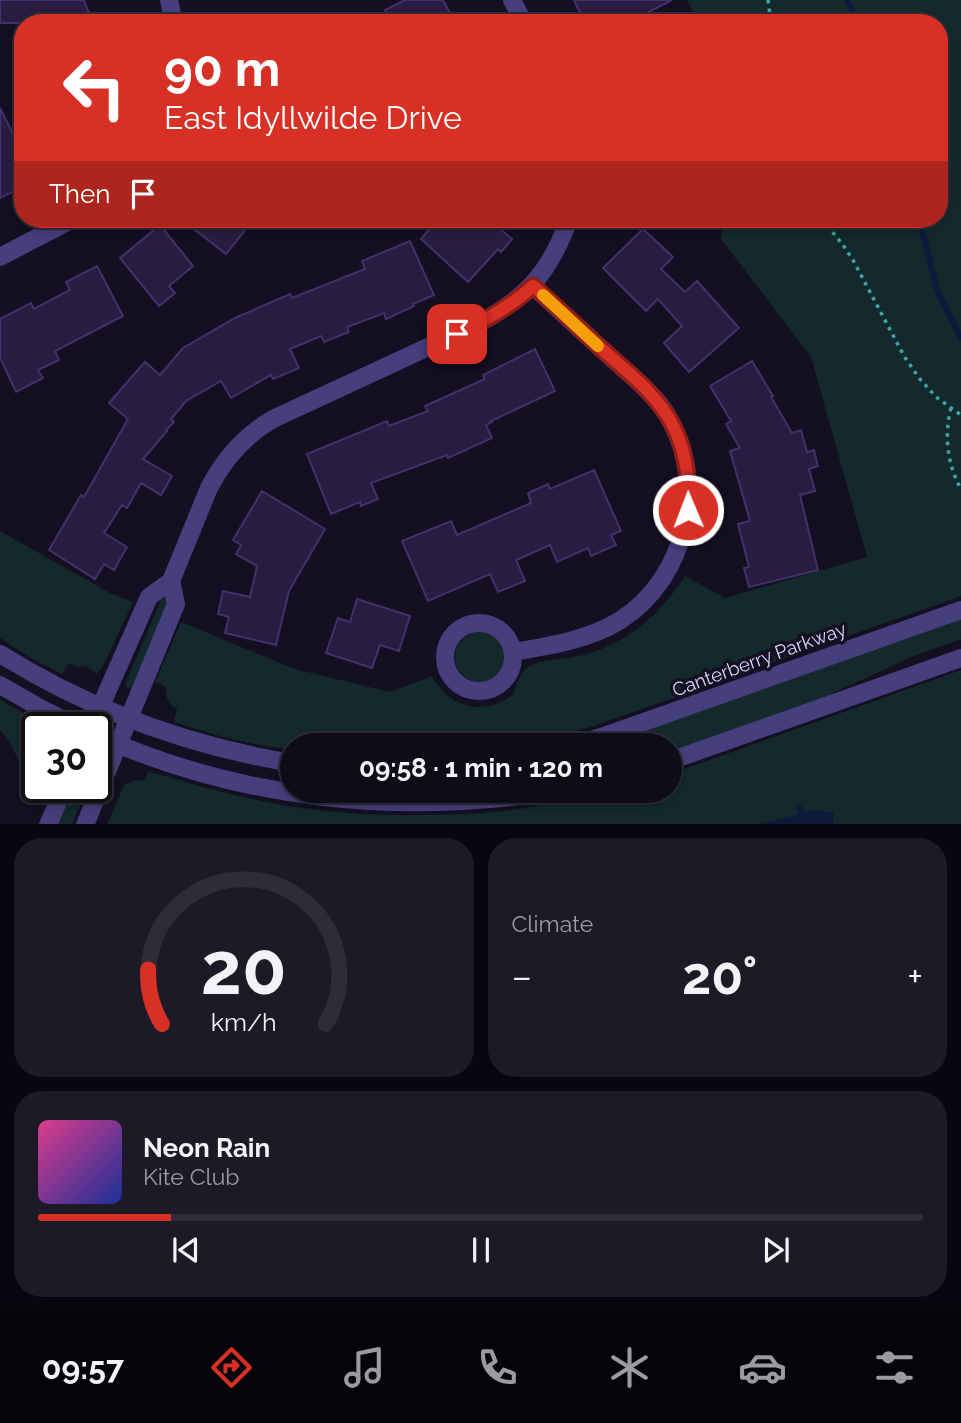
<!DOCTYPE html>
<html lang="en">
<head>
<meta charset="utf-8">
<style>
  body { margin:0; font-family:Raleway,sans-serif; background:#1d1926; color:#f1f3f6; height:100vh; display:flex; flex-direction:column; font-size:26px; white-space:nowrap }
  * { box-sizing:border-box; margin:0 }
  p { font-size:23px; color:#9b9ba2 }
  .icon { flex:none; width:38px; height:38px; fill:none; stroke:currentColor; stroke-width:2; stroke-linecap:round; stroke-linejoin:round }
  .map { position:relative; height:824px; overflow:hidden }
  .side { display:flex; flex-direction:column; gap:14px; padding:14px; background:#08060e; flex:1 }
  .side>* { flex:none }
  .guide { position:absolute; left:14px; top:14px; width:934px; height:214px; border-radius:28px; box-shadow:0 4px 10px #0003,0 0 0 2px #2f2b38; background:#d93025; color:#fff; overflow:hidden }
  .speed { position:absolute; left:21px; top:712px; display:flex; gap:14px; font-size:35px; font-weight:700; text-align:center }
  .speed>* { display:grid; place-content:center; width:91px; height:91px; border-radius:50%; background:#0f0b19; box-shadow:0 4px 10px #0003,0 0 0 2px #2f2b38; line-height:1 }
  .speed .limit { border:4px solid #111; border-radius:10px; background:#fff; color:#111 }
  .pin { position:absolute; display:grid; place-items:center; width:60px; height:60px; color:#fff; margin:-30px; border-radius:14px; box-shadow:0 4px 10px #0006 }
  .me { position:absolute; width:77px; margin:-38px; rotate:359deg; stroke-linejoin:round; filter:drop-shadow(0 0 5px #0008) }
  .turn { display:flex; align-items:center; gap:24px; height:147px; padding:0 35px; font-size:32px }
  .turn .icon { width:91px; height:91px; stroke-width:2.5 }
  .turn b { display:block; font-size:49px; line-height:60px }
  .then { display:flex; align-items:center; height:66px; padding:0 35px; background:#0003; gap:14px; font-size:26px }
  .big { font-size:52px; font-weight:700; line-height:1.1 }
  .side .card { flex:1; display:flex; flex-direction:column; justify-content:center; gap:10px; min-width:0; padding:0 24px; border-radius:28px; background:#1d1926 }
  .side .dial { align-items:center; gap:0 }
  .dial svg { height:182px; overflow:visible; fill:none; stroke:#2f2b38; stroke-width:7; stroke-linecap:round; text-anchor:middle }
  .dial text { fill:#f1f3f6; stroke:none }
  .song { display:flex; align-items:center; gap:21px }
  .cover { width:84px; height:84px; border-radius:10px; background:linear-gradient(135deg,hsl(330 70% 55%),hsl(230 70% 35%)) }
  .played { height:7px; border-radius:4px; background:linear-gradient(90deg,#d93025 15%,#2f2b38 15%) }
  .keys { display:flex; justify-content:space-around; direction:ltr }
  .heat { display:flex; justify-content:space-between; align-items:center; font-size:38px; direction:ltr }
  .side .tiles { flex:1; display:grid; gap:14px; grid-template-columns:1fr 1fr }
  .card:last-child { grid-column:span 2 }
  .trip { position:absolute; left:280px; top:733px; width:402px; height:70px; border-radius:35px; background:#0f0b19; box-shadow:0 4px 10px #0003,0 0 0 2px #2f2b38; font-weight:700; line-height:70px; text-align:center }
  .tab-bar { display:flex; height:112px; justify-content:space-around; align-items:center; background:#06040a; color:#9b9ba2 }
  .tab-bar .icon { width:49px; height:49px }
  .tab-bar .active { color:#d93025 }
  .tab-bar b { font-size:32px; color:#f1f3f6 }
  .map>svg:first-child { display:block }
  .green { fill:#13292b }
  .water { fill:#0e1a3c }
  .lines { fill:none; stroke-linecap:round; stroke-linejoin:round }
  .stream { stroke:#0e1a3c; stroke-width:6 }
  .building { fill:#281d41; stroke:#42316b; stroke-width:2 }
  .path { stroke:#38a6ab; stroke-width:3.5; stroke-dasharray:3.5 5; stroke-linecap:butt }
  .minor { stroke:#473e7d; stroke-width:18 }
  .tertiary { stroke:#473e7d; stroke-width:18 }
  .route-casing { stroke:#8d1f18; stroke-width:18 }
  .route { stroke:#d93025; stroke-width:12 }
  .slow { stroke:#f59e0b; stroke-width:12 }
  .labels { text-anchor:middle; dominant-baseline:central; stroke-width:7; stroke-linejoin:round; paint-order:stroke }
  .street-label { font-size:19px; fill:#dcd3fb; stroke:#140f21 }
</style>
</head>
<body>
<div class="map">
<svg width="961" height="825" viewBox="0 0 961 825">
  <rect width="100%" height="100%" fill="#140f21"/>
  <path class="green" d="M687,0H961V596L594,726L555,737L513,746H292V750C252,745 212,735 174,722L177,709C167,704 166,698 166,687L155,682L181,622L295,669L390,692L432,676C450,709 484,717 514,694C516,685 518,677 525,670C536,659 558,660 572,657C587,655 601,650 614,643C644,628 667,604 685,576L725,598L867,557L811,357L721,239L723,219H940V23H699Z
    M0,531L110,593L133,602L103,666L97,674L85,666L77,667L69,663L62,674L29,657L0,638Z
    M163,598L167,599V605L132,687L127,688L125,684L161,600Z
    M961,617V639L909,658L801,708L670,753V746H593Z
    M455 657a25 25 0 1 1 50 0a25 25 0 1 1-50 0Z
    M961,670V824L107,825L124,785L133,781L145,780L148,771C188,783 230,795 272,803C345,817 421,817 496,812C535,808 573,799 612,792C630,788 652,791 670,791V774Z
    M0,700L50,728H37V776L21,769C16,754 11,742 0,730Z
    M74,788H88L72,824H58Z"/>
  <path class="water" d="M816,810L834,813L833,824H761Z"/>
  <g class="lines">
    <path class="stream" d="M847,0L858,23
      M919,219L938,293L961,338
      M799,808L809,825"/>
  </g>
  <path class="building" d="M0,0H84L91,19L81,23H0Z
    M405,0H443L455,23H391L385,10Z
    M574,0H672L627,23H585Z
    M0,108L23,154V187L0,198Z
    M181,219H254L226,254Z
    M438,219H489L512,239L501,252L498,249L468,282L421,239Z
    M160,225L193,266L169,286L175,293L159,306L120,258Z
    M643,229L673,257L661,269L685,292L697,281L739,328L689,372L664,343L682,326L658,299L646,311L603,268Z
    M410,241L434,295L413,304L414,306L386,319L384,313L347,327L349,332L324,342L321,336L290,349L299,368L273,379L271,375L231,398L221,381L186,401L171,419L174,422L166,430L167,431L143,459L172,476L161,495L141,483L127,508L122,505L104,533L127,547L114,570L104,564L95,579L49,550L81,495L84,497L128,419L109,403L145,362L160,375L183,348L235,318L290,294L292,298L365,269L362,261Z
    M97,266L123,316L55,351L59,360L38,370L43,378L16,392L0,358V319L31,303L34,309L70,290L66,282Z
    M535,349L555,391L491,421L492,422L486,425L492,438L448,458L447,455L371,483L378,499L361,506L360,502L331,514L307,454L387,421L389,426L428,411L425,406L485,379L483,375Z
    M752,361L773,396L771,397L792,433L801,430L807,452L814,450L818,466L809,469L815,491L800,495L818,570L749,587L744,568L749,567L738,524L750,521L730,451L740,448L726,424L731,421L710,386Z
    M594,470L621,531L611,535L616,545L591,556L588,548L557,562L550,545L516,560L525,581L498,592L490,574L428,601L402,541L451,521L457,535L531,503L528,493L548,484L550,489Z
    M262,491L325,529L289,591L276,645L225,633L229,617L218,614L223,591L250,597L257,566L236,554L241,545L233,540Z
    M357,599L410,616L399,651L380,645L372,668L326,653L338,618L350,622Z"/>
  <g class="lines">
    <path class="path" d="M768,0L771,23
      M822,219L843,245L853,260L904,356L919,378L936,397L961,415
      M951,408C944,435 947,464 961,489"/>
    <path class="minor" d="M169,0L174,23
      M512,0L524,23
      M0,257L73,219
      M445 657a34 34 0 1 1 68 0a34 34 0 1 1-68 0Z
      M513,652C549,646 588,640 619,621C689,578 709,477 664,410C651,391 632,377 615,361C587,336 560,311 533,286
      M91,728L149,597L171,581L209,488C224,459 244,436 273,419L480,323C528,296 550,272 569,219
      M48,825L64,788
      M85,825L176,604L171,581"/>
    <path class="tertiary" d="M0,654C90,710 188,746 292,763
      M0,685L42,709L81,728
      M96,735C241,800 399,816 555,791
      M571,746L607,735L961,610
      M670,761L961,658"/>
  </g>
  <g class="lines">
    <defs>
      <path id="route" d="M457,334C485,321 510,307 533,286C557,307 580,329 604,351C624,369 646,386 662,408C684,437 690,475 688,510"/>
    </defs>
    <use href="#route" class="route-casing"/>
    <use href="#route" class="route"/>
    <path class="slow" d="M543,295L598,346"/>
  </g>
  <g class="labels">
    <g class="street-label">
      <text transform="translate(759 659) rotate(-20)">Canterberry Parkway</text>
    </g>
  </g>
</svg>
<div class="speed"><div class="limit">30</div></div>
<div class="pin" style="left:457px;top:334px;background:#d93025"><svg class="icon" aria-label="arrive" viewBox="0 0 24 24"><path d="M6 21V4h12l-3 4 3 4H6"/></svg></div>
<svg class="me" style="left:688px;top:510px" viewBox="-20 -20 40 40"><circle r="17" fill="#d93025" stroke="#fff" stroke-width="3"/><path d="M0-11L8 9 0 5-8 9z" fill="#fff"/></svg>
<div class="trip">09:58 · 1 min · 120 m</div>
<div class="guide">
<div class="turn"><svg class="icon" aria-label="left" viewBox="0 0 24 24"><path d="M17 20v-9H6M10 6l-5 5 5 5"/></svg><div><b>90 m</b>East Idyllwilde Drive</div></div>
<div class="then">Then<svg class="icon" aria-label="arrive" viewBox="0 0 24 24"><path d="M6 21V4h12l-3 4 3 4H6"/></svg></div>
</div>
</div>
<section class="side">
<div class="tiles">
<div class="card dial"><svg viewBox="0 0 100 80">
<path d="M14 69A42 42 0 1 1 86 69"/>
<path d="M14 69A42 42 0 0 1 8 45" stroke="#d93025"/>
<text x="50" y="56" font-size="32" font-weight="700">20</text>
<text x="50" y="72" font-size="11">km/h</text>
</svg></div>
<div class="card"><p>Climate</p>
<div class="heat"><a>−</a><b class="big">20°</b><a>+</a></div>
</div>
<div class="card">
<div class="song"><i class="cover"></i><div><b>Neon Rain</b><p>Kite Club</p></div></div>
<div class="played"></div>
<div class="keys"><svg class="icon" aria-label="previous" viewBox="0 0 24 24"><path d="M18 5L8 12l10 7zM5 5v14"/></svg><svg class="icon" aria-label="pause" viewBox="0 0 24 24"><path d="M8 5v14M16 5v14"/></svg><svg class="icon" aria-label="next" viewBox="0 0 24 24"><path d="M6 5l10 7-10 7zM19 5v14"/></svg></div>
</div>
</div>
</section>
<nav class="tab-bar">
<b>09:57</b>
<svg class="icon active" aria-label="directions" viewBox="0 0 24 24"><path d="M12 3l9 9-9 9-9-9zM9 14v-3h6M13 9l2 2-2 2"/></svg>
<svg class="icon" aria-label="music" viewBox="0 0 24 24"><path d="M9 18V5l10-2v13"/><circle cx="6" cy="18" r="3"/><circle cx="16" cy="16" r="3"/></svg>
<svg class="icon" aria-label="phone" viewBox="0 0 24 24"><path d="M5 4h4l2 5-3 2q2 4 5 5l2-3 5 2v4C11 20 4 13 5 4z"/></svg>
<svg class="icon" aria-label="climate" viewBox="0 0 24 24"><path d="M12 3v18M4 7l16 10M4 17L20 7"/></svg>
<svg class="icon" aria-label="car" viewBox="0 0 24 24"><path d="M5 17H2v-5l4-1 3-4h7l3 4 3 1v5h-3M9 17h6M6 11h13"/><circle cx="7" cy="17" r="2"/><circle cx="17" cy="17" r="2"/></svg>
<svg class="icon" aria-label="filters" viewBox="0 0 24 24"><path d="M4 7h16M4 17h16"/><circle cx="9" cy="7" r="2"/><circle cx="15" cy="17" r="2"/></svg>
</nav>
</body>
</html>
